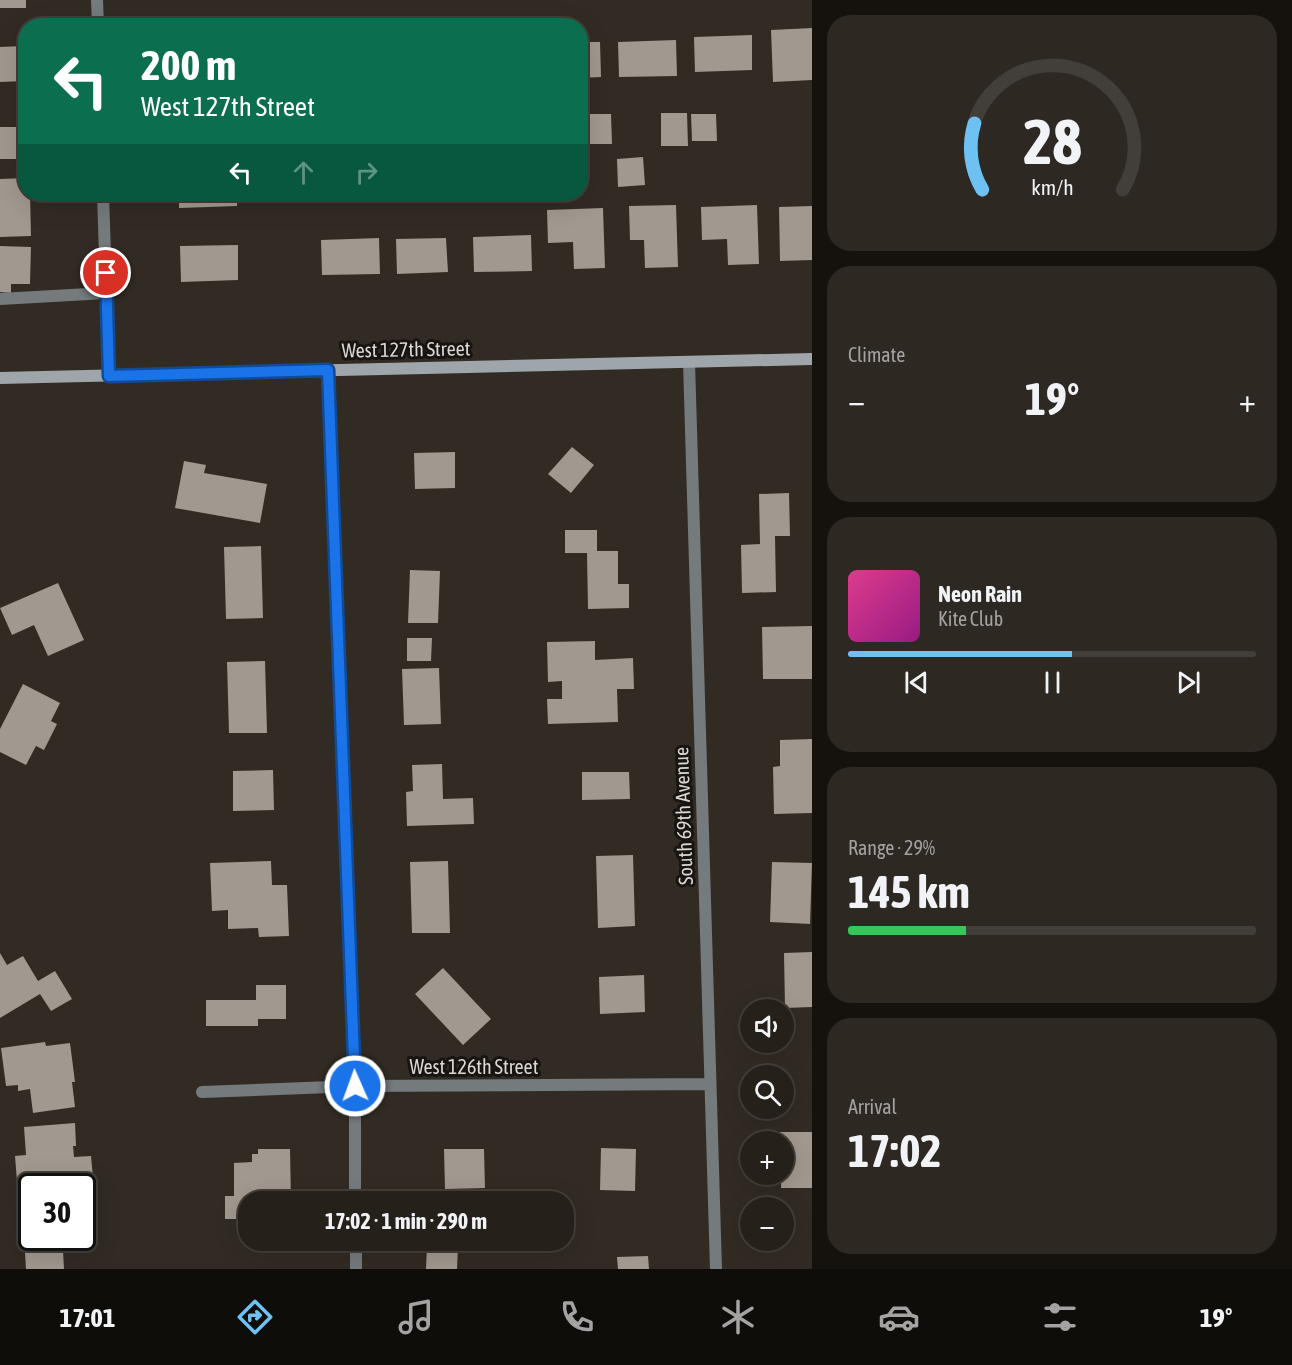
<!DOCTYPE html>
<html lang="en">
<head>
<meta charset="utf-8">
<style>
  body { margin:0; font-family:"Asap Condensed",sans-serif; background:#2e2823; color:#f1f3f6; height:100vh; display:flex; flex-direction:column; font-size:22px; white-space:nowrap }
  * { box-sizing:border-box; margin:0 }
  p { font-size:20px; color:#a4a3a2 }
  .icon { flex:none; width:33px; height:33px; fill:none; stroke:currentColor; stroke-width:2; stroke-linecap:round; stroke-linejoin:round }
  .map { position:relative; flex:1; overflow:hidden }
  .sheet { display:flex; flex-direction:column; gap:15px; padding:15px; background:#15120e; width:480px }
  .sheet>* { flex:none }
  .top-card { position:absolute; left:18px; top:18px; width:570px; height:183px; border-radius:24px; box-shadow:0 6px 24px #0002,0 0 0 2px #423e39; background:#0b6e4f; color:#fff; overflow:hidden }
  .tools { position:absolute; left:740px; top:999px; display:grid; gap:12px }
  .tools a { display:grid; place-items:center; width:54px; height:54px; border-radius:50%; background:#26201a; box-shadow:0 6px 24px #0002,0 0 0 2px #423e39; font-size:30px }
  .speed { position:absolute; left:18px; top:1173px; display:flex; gap:12px; font-size:30px; font-weight:700; text-align:center }
  .speed>* { display:grid; place-content:center; width:78px; height:78px; border-radius:50%; background:#26201a; box-shadow:0 6px 24px #0002,0 0 0 2px #423e39; line-height:1 }
  .speed .limit { border:3px solid #111; border-radius:9px; background:#fff; color:#111 }
  .pin { position:absolute; display:grid; place-items:center; width:51px; height:51px; color:#fff; margin:-26px; border:3px solid #fff; border-radius:50%; box-shadow:0 2px 6px #0007 }
  .me { position:absolute; width:66px; margin:-33px; rotate:358deg; stroke-linejoin:round; filter:drop-shadow(0 0 4px #0008) }
  .turn { display:flex; align-items:center; gap:21px; height:126px; padding:0 24px; font-size:27px }
  .turn .icon { width:78px; height:78px; stroke-width:2.5 }
  .turn b { display:block; font-size:42px; line-height:51px }
  .lanes { display:flex; align-items:center; height:57px; padding:0 24px; background:#0003; justify-content:center; gap:30px; direction:ltr }
  .lanes .off { opacity:.35 }
  .big { font-size:45px; font-weight:700; line-height:1.1 }
  .sheet .widget { flex:1; display:flex; flex-direction:column; justify-content:center; gap:9px; min-width:0; padding:0 21px; border-radius:24px; background:#2e2823 }
  .sheet .dial { align-items:center; gap:0 }
  .dial svg { height:156px; overflow:visible; fill:none; stroke:#423e39; stroke-width:7; stroke-linecap:round; text-anchor:middle }
  .dial text { fill:#f1f3f6; stroke:none }
  .song { display:flex; align-items:center; gap:18px }
  .cover { width:72px; height:72px; border-radius:9px; background:linear-gradient(135deg,hsl(330 70% 55%),hsl(310 70% 35%)) }
  .played { height:6px; border-radius:3px; background:linear-gradient(90deg,#6dc2f3 55%,#423e39 55%) }
  .keys { display:flex; justify-content:space-around; direction:ltr }
  .heat { display:flex; justify-content:space-between; align-items:center; font-size:33px; direction:ltr }
  .charge { height:9px; border-radius:4px; background:linear-gradient(90deg,#34c759 29%,#423e39 0) }
  .trip { position:absolute; left:238px; top:1191px; width:336px; height:60px; border-radius:24px; background:#26201a; box-shadow:0 6px 24px #0002,0 0 0 2px #423e39; font-weight:700; line-height:60px; text-align:center }
  .tabs { display:flex; height:96px; justify-content:space-around; align-items:center; background:#0f0d0a; color:#a4a3a2 }
  .tabs .icon { width:42px; height:42px }
  .tabs .current { color:#6dc2f3 }
  .tabs b { font-size:27px; color:#f1f3f6 }
  main { display:flex; flex:1; min-height:0 }
  .map>svg:first-child { display:block }
  .building { fill:#a1988f }
  .lines { fill:none; stroke-linecap:round; stroke-linejoin:round }
  .service { stroke:#757a7d; stroke-width:12 }
  .minor { stroke:#757a7d; stroke-width:12 }
  .secondary { stroke:#9ea6ab; stroke-width:12 }
  .route-casing { stroke:#114b97; stroke-width:15 }
  .route { stroke:#1a73e8; stroke-width:10 }
  .labels { text-anchor:middle; dominant-baseline:central; stroke-width:6; stroke-linejoin:round; paint-order:stroke }
  .street-label { font-size:20px; fill:#dcd7d3; stroke:#171411 }
</style>
</head>
<body>
<main>
<div class="map">
<svg width="812" height="1269" viewBox="0 0 812 1269">
  <rect width="100%" height="100%" fill="#322b23"/>
  <path class="building" d="M0,0H26V8H0Z
    M812,28V80L773,82L771,30Z
    M752,35V70L695,72L694,37Z
    M676,40L677,76L619,77L618,42Z
    M580,42H600L601,77L580,78Z
    M23,46L25,81L0,82V47Z
    M661,113H687L688,146H661Z
    M586,114H611L612,144H586Z
    M691,114H716L717,141H692Z
    M0,127H26V159H0Z
    M643,157L645,185L618,187L617,159Z
    M26,178V194H30L31,236L0,237V179Z
    M179,194H237V206L179,208Z
    M676,205L678,267L645,268L644,240H630L629,206Z
    M757,205L759,264L728,265L727,239L702,240L701,207Z
    M812,206V260L780,261L779,207Z
    M603,208L605,268L574,269L573,242L548,243L547,210Z
    M531,235L532,271L474,272L473,237Z
    M379,238L380,274L322,275L321,240Z
    M446,238L448,272L397,274L396,239Z
    M238,245V280L181,282L180,246Z
    M0,246L31,247L30,284H11V293L0,292Z
    M572,447L594,465L571,493L548,474Z
    M455,452V488L415,489L414,453Z
    M184,461L206,465L204,473L267,484L260,523L175,508Z
    M789,493L790,536H775L776,592L742,593L741,545L760,544L759,494Z
    M565,530H597V551H618V584H629V608L588,609L587,553H565Z
    M261,546L263,618L226,619L224,547Z
    M410,570L440,571L438,623H408Z
    M58,583L84,640L48,656L34,625L12,635L0,608Z
    M812,626V679H763L762,627Z
    M407,638H432L431,661H407Z
    M595,641V660L633,658L634,689H617L618,722L548,724L547,699H562V681L548,682L547,642Z
    M265,661L267,733H229L227,662Z
    M439,668L441,724L404,725L402,669Z
    M23,684L60,703L51,721L57,724L44,750L36,746L26,765L0,752V729Z
    M812,739V813L774,814L773,767L780,766V740Z
    M442,764L443,799L473,798L474,824L407,826L406,792L413,791L412,765Z
    M273,770L274,810L233,811V771Z
    M582,772H629L630,799L582,800Z
    M633,855L635,926L598,928L596,856Z
    M271,861L272,885H287L289,936L259,937L258,928L228,929V910L212,911L210,863Z
    M448,861L450,933H412L410,862Z
    M772,862L812,863L810,924L770,922Z
    M812,952V1007L785,1008L784,953Z
    M0,953L7,965L23,956L38,981L55,971L72,999L51,1011L40,994L0,1018Z
    M443,968L491,1019L463,1045L415,994Z
    M644,975L645,1012L600,1014L599,977Z
    M256,985H286V1019H258V1026H206V1000H256Z
    M45,1042L46,1046L70,1043L75,1082H72L75,1107L33,1113L30,1089L18,1091V1085L6,1086L1,1048Z
    M75,1123L76,1146H73L74,1157L91,1156L94,1188L32,1186V1193L18,1194L15,1156L26,1155L24,1127Z
    M780,1132H812V1188H781L783,1142H780Z
    M601,1148L636,1149L635,1191L600,1190Z
    M258,1149H290L291,1202H249V1219H225V1196H234V1163L252,1162V1154H258Z
    M444,1149H484L485,1188L445,1189Z
    M427,1245L458,1246L457,1269H426Z
    M63,1251L64,1269H26L25,1252Z
    M648,1256L649,1269H618L617,1257Z"/>
  <g class="lines">
    <path class="service" d="M0,299L106,293"/>
    <path class="minor" d="M97,0L98,26
      M103,194L109,376
      M689,362L716,1269
      M328,371L355,1086V1202
      M202,1092L355,1086L710,1084
      M356,1240V1269"/>
    <path class="secondary" d="M0,378L812,359"/>
  </g>
  <g class="lines">
    <defs>
      <path id="route" d="M106,273L109,376L328,370L355,1086"/>
    </defs>
    <use href="#route" class="route-casing"/>
    <use href="#route" class="route"/>
  </g>
  <g class="labels">
    <g class="street-label">
      <text transform="translate(406 349) rotate(-1)">West 127th Street</text>
      <text transform="translate(683 816) rotate(-92)">South 69th Avenue</text>
      <text x="474" y="1066">West 126th Street</text>
    </g>
  </g>
</svg>
<div class="tools">
<a><svg class="icon" aria-label="sound" viewBox="0 0 24 24"><path d="M4 9h4l5-4v14l-5-4H4zM17 9q2 3 0 6"/></svg></a>
<a><svg class="icon" aria-label="search" viewBox="0 0 24 24"><circle cx="10" cy="10" r="6"/><path d="M15 15l6 6"/></svg></a>
<a>+</a>
<a>−</a>
</div>
<div class="speed"><div class="limit">30</div></div>
<div class="pin" style="left:106px;top:273px;background:#d93025"><svg class="icon" aria-label="arrive" viewBox="0 0 24 24"><path d="M6 21V4h12l-3 4 3 4H6"/></svg></div>
<svg class="me" style="left:355px;top:1086px" viewBox="-20 -20 40 40"><circle r="17" fill="#1a73e8" stroke="#fff" stroke-width="3"/><path d="M0-11L8 9 0 5-8 9z" fill="#fff"/></svg>
<div class="trip">17:02 · 1 min · 290 m</div>
<div class="top-card">
<div class="turn"><svg class="icon" aria-label="left" viewBox="0 0 24 24"><path d="M17 20v-9H6M10 6l-5 5 5 5"/></svg><div><b>200 m</b>West 127th Street</div></div>
<div class="lanes"><svg class="icon" aria-label="left" viewBox="0 0 24 24"><path d="M17 20v-9H6M10 6l-5 5 5 5"/></svg><svg class="icon off" aria-label="ahead" viewBox="0 0 24 24"><path d="M12 20V5M6 11l6-6 6 6"/></svg><svg class="icon off" aria-label="right" viewBox="0 0 24 24"><path d="M7 20v-9h11M14 6l5 5-5 5"/></svg></div>
</div>
</div>
<section class="sheet">
<div class="widget dial"><svg viewBox="0 0 100 80">
<path d="M14 69A42 42 0 1 1 86 69"/>
<path d="M14 69A42 42 0 0 1 10 35" stroke="#6dc2f3"/>
<text x="50" y="56" font-size="32" font-weight="700">28</text>
<text x="50" y="72" font-size="11">km/h</text>
</svg></div>
<div class="widget"><p>Climate</p>
<div class="heat"><a>−</a><b class="big">19°</b><a>+</a></div>
</div>
<div class="widget">
<div class="song"><i class="cover"></i><div><b>Neon Rain</b><p>Kite Club</p></div></div>
<div class="played"></div>
<div class="keys"><svg class="icon" aria-label="previous" viewBox="0 0 24 24"><path d="M18 5L8 12l10 7zM5 5v14"/></svg><svg class="icon" aria-label="pause" viewBox="0 0 24 24"><path d="M8 5v14M16 5v14"/></svg><svg class="icon" aria-label="next" viewBox="0 0 24 24"><path d="M6 5l10 7-10 7zM19 5v14"/></svg></div>
</div>
<div class="widget"><p>Range · 29%</p><b class="big">145 km</b><div class="charge"></div></div>
<div class="widget"><p>Arrival</p><b class="big">17:02</b></div>
</section>
</main>
<nav class="tabs">
<b>17:01</b>
<svg class="icon current" aria-label="directions" viewBox="0 0 24 24"><path d="M12 3l9 9-9 9-9-9zM9 14v-3h6M13 9l2 2-2 2"/></svg>
<svg class="icon" aria-label="music" viewBox="0 0 24 24"><path d="M9 18V5l10-2v13"/><circle cx="6" cy="18" r="3"/><circle cx="16" cy="16" r="3"/></svg>
<svg class="icon" aria-label="phone" viewBox="0 0 24 24"><path d="M5 4h4l2 5-3 2q2 4 5 5l2-3 5 2v4C11 20 4 13 5 4z"/></svg>
<svg class="icon" aria-label="climate" viewBox="0 0 24 24"><path d="M12 3v18M4 7l16 10M4 17L20 7"/></svg>
<svg class="icon" aria-label="car" viewBox="0 0 24 24"><path d="M5 17H2v-5l4-1 3-4h7l3 4 3 1v5h-3M9 17h6M6 11h13"/><circle cx="7" cy="17" r="2"/><circle cx="17" cy="17" r="2"/></svg>
<svg class="icon" aria-label="filters" viewBox="0 0 24 24"><path d="M4 7h16M4 17h16"/><circle cx="9" cy="7" r="2"/><circle cx="15" cy="17" r="2"/></svg>
<b>19°</b>
</nav>
</body>
</html>
